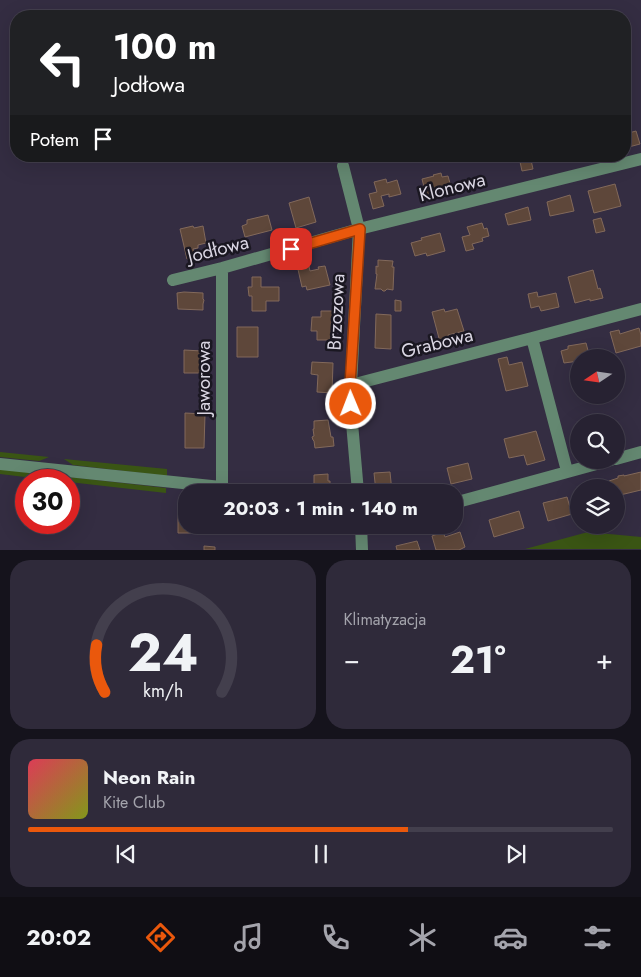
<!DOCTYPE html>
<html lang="pl">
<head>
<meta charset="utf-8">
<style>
  body { margin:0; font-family:Jost,sans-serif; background:#2f2a3a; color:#f1f3f6; height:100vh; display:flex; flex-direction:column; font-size:19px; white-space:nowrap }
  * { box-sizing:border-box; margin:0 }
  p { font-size:16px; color:#a4a4ac }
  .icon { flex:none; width:28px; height:28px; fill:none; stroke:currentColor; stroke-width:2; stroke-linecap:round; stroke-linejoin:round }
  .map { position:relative; height:550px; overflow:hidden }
  .panel { display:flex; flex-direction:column; gap:10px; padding:10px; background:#15131c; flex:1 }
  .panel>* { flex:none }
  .hud { position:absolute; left:10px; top:10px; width:621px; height:152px; border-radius:20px; box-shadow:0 5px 20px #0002,0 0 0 1px #433f4d; background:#202124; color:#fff; overflow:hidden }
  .needle { width:32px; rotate:257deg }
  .controls { position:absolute; left:570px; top:349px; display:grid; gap:10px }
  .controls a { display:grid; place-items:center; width:55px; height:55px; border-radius:50%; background:#272232; box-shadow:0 5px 20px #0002,0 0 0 1px #433f4d; font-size:25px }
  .speed { position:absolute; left:15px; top:469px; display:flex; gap:10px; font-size:25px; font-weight:700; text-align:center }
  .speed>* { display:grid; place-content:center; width:65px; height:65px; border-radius:50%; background:#272232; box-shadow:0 5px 20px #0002,0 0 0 1px #433f4d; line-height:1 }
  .speed .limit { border:8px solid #d22; background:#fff; color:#111 }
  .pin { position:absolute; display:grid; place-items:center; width:42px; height:42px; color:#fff; margin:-21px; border-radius:10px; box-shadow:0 2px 8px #0006 }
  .me { position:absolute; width:55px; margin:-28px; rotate:359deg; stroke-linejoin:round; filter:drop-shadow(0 0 4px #0008) }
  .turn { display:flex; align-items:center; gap:18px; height:105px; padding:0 20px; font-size:22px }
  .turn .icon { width:65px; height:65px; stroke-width:2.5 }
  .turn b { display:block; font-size:35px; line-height:42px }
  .then { display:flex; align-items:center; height:48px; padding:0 20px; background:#0003; gap:10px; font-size:19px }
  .big { font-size:38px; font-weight:700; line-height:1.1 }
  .panel .tile { flex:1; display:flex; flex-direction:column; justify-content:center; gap:8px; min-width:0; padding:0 18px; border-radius:20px; background:#2f2a3a }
  .panel .dial { align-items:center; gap:0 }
  .dial svg { height:130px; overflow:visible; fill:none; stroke:#433f4d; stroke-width:7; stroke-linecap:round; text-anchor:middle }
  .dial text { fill:#f1f3f6; stroke:none }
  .song { display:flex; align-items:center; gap:15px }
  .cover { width:60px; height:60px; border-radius:8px; background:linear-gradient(135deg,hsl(350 70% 55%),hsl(70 70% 35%)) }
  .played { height:5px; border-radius:2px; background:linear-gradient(90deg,#ea580c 65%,#433f4d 65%) }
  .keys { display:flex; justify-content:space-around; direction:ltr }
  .heat { display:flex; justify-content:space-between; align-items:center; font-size:28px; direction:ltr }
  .panel .tiles { flex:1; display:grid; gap:10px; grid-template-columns:1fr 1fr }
  .tile:last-child { grid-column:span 2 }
  .trip { position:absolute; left:178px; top:484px; width:285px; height:50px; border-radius:20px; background:#272232; box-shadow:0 5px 20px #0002,0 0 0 1px #433f4d; font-weight:700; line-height:50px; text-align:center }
  .dock { display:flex; height:80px; justify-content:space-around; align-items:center; background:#100e14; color:#a4a4ac }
  .dock .icon { width:35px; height:35px }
  .dock .active { color:#ea580c }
  .dock b { font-size:22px; color:#f1f3f6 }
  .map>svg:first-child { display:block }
  .green { fill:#3a5514 }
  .building { fill:#5e473a; stroke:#82695b }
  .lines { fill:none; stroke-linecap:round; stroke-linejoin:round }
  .minor { stroke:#648871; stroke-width:12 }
  .route-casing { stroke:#983908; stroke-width:12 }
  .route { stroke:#ea580c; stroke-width:9 }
  .labels { text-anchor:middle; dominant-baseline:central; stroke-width:5; stroke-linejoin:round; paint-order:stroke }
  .street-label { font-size:19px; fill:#dad6e3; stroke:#1a1721 }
</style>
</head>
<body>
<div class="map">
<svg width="641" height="550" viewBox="0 0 641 550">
  <rect width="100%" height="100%" fill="#342d42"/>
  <path class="green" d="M0,452L49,457L39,461L0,457Z
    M64,459L167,469V476L73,465Z
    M0,469L166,488V493L69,482V480H50L0,474Z
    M588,532L641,537V549H525Z"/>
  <path class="building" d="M636,131L640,144L625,148V134Z
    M517,156H547L531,160L533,169L522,171L519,157Z
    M441,173L442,177L448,176L451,187L439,190L438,192L426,195L422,179L434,176L433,175Z
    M386,179L387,183L397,180L401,194L389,197V194L381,196L384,206L373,209L369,194L377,192L374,182Z
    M615,184L621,206L594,213L588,191Z
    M570,195L574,211L550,216L547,202Z
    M309,197L316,222L296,228L289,203Z
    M528,207L531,220L508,225L505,214Z
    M268,215L272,230L245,237L242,226L247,224V220Z
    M601,218L605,231L596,233L593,220Z
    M482,223L484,229L487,228L489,236L482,238L483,241L472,244L474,249L466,251L462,237L470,235L467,227Z
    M193,226L194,228L203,226L206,243L198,245V248L193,249L195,257L187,259L180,229Z
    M440,233L445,251L427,256L426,253L415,256L411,243L422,240L421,238Z
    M378,260L393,261L392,267H394L393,290L387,289L385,291H383L381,289H375L377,274H376V266L378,267Z
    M308,262L310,271L319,269L318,267L325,266L330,285L307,290L306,286L302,287L297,265Z
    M593,270L598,289L600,288L603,298L590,301V299L575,303L568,277Z
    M252,277H261V287H279V301H266V311H252V296H249L248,287H252Z
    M184,292L203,293V299L204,300L203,304V310L178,309L177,293Z
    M537,292L538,297L556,293L559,307L541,311L539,306L531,308L528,294Z
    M395,300L401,301V311H395Z
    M444,309L445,312L457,309L464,331L448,335L449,340L440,342L432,312Z
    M321,311H334L333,323H331L332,331H331L330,340H317V331H311L312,317H321Z
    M376,314L391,315V349L375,348Z
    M237,327H258V357H237Z
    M639,328L641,335V346L616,353L610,332L619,330L620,334Z
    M586,343L590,358H579V361L564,363L561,351L568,349V346Z
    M184,350L202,351V373H184Z
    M507,357L509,365L522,362L528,386L506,391L498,359Z
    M312,362L333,363L332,393L317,392L318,375L311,374Z
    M185,413L205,414L204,448H185Z
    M328,420L331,437H333L334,446L315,448L314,441L313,440L312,437L314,436L313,429H314V421Z
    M536,431L545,460L527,465L524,455L509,458L504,439Z
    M468,463L472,479L451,484L447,468Z
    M390,472L392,492H376L374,473Z
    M641,472V490L616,496V488H611L609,481L618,478V476L624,475V476Z
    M328,474V481H330V492H314V475Z
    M567,497L572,514L548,521L543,503Z
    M178,508H186V525H193V533H178Z
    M519,511L524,528L494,537L489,520Z
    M443,532L445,537L460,532L465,547L459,550H436L432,536Z
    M417,541L420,550H397L396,546Z
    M204,546L215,547V550H204Z"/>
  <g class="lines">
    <path class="minor" d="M343,166L359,229L351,385L352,423L358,492
      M173,280L222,268L359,229L641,159
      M532,338L567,471
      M351,385L532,338L641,309
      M616,459L641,452
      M0,464L221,487
      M222,492V268
      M454,503L611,460
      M233,525L237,529H361L375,525
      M361,525L362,550"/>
  </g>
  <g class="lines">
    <defs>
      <path id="route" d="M291,249L360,229L350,385L351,404"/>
    </defs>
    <use href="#route" class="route-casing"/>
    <use href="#route" class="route"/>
  </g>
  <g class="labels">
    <g class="street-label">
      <text transform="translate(452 187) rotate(-14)">Klonowa</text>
      <text transform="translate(218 249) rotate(-14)">Jodłowa</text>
      <text transform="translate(336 312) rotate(-87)">Brzozowa</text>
      <text transform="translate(437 343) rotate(-14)">Grabowa</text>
      <text transform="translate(203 378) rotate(-90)">Jaworowa</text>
    </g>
  </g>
</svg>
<div class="controls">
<a><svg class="needle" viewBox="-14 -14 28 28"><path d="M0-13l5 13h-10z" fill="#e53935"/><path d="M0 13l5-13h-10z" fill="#a4a4ac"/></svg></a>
<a><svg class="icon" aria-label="search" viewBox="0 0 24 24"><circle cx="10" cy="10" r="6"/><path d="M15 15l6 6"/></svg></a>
<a><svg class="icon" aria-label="layers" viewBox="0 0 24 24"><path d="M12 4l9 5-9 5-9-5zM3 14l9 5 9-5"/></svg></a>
</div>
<div class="speed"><div class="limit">30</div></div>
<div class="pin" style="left:291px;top:249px;background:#d93025"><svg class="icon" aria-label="arrive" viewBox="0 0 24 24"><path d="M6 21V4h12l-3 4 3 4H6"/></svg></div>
<svg class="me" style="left:351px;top:404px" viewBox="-20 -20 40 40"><circle r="17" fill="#ea580c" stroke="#fff" stroke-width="3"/><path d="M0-11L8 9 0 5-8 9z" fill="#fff"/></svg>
<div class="trip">20:03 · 1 min · 140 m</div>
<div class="hud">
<div class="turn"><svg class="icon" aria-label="left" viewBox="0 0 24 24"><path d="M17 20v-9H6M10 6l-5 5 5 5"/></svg><div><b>100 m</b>Jodłowa</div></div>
<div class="then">Potem<svg class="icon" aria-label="arrive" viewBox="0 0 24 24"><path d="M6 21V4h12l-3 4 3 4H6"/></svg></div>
</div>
</div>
<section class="panel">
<div class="tiles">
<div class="tile dial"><svg viewBox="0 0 100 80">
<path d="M14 69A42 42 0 1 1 86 69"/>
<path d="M14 69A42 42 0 0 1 9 40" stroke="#ea580c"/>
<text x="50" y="56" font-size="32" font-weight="700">24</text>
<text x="50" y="72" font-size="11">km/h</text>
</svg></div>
<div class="tile"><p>Klimatyzacja</p>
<div class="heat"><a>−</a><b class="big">21°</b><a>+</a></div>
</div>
<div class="tile">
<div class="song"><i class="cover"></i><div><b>Neon Rain</b><p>Kite Club</p></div></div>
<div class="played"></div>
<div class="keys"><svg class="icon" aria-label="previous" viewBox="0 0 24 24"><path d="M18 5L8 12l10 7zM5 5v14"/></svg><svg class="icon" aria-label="pause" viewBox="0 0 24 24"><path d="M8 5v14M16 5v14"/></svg><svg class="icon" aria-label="next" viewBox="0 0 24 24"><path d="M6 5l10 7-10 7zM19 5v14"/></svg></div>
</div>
</div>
</section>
<nav class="dock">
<b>20:02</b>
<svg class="icon active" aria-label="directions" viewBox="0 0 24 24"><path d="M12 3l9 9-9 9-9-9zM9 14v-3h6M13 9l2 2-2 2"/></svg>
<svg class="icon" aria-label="music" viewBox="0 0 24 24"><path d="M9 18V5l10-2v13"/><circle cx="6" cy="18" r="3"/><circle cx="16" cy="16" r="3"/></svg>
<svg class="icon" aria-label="phone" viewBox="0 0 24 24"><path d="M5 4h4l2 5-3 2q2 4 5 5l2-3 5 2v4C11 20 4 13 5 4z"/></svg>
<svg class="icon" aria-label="climate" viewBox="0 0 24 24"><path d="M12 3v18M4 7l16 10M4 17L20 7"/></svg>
<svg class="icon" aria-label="car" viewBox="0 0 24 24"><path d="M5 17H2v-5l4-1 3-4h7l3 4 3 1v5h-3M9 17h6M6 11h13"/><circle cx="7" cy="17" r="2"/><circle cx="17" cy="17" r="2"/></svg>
<svg class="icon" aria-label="filters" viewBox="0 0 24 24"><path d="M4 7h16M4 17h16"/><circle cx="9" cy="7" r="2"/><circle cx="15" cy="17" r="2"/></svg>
</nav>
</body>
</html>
